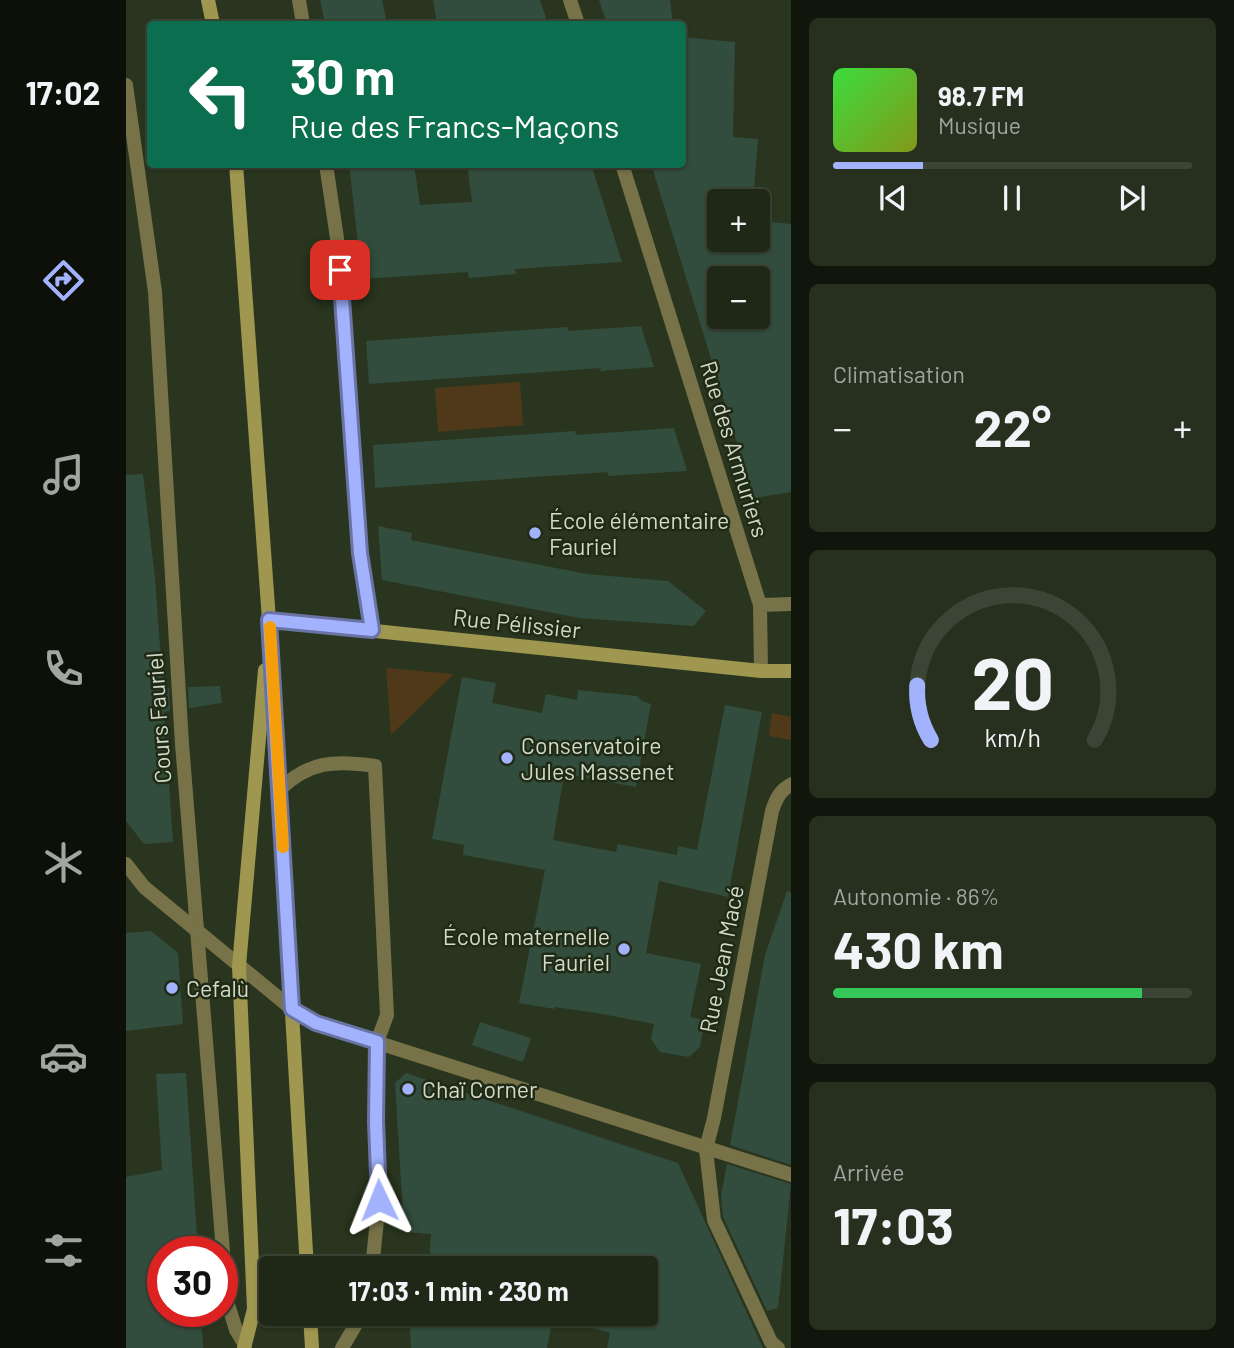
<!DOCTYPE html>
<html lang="fr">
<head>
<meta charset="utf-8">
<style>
  body { margin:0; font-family:Barlow,sans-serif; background:#27301f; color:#f1f3f6; height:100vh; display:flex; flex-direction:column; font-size:26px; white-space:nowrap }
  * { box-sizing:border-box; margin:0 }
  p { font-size:23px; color:#a1a6a1 }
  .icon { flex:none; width:38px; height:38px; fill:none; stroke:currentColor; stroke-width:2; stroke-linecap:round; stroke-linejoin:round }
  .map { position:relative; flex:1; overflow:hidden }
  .sheet { display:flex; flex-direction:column; gap:18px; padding:18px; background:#11160c; width:443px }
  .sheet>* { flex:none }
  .top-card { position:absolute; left:21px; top:21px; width:539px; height:147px; border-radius:7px; box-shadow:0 2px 5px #0004,0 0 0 2px #3c4435; background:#0b6e4f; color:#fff; overflow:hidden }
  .fabs { position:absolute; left:581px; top:189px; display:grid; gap:14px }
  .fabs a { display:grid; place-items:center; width:63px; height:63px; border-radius:7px; background:#1f2816; box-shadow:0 2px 5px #0004,0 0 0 2px #3c4435; font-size:35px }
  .speed { position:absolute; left:21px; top:1236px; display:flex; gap:14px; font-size:35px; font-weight:700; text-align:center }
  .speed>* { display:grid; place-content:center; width:91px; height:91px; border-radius:50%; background:#1f2816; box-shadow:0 2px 5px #0004,0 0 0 2px #3c4435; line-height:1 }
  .speed .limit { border:10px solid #d22; background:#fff; color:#111 }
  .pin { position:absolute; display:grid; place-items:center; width:60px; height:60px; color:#fff; margin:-30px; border-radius:14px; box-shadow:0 4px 10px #0006 }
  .me { position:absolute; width:77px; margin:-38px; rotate:358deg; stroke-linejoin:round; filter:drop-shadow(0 0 5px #0008) }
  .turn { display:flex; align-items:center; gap:24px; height:147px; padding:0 28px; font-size:32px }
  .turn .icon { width:91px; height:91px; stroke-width:2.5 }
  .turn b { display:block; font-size:49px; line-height:60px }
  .big { font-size:52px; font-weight:700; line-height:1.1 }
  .sheet .card { flex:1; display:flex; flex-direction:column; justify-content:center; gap:10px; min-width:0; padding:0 24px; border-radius:10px; background:#27301f }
  .sheet .dial { align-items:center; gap:0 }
  .dial svg { height:182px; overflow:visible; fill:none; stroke:#3c4435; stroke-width:7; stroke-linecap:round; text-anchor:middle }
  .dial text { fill:#f1f3f6; stroke:none }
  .song { display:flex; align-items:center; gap:21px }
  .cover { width:84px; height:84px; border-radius:10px; background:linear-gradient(135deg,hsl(120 70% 55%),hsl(70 70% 35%)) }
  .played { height:7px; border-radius:4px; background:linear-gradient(90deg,#a3b2fd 25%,#3c4435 25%) }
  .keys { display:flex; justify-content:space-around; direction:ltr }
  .heat { display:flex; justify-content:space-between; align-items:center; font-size:38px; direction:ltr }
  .charge { height:10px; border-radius:5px; background:linear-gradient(90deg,#34c759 86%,#3c4435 0) }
  .trip { position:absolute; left:133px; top:1256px; width:399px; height:70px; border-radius:7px; background:#1f2816; box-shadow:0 2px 5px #0004,0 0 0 2px #3c4435; font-weight:700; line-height:70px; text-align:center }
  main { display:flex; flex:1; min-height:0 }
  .tabs { display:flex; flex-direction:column; width:126px; justify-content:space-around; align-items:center; background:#0c1009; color:#a1a6a1 }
  .tabs .icon { width:49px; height:49px }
  .tabs .active { color:#a3b2fd }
  .tabs b { font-size:32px; color:#f1f3f6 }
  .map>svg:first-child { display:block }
  .green { fill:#503919 }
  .building { fill:#324d3e; fill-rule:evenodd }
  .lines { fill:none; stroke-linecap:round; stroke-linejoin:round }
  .service { stroke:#777247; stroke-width:14 }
  .minor { stroke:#777247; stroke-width:14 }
  .tertiary { stroke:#777247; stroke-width:14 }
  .secondary { stroke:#9f964f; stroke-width:14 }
  .route-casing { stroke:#6a74a4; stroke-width:18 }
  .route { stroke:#a3b2fd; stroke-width:12 }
  .slow { stroke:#f59e0b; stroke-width:12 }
  .poi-dot { fill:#a3b2fd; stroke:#202b15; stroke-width:2.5 }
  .labels { text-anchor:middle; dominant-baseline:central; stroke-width:5; stroke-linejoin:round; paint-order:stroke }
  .street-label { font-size:23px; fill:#d2dacb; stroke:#202b15 }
  .poi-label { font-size:23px; fill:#d2dacb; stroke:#202b15; text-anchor:start }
</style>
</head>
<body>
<main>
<nav class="tabs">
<b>17:02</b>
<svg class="icon active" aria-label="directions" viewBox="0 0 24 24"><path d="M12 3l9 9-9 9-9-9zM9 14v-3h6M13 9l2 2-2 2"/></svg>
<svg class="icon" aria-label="music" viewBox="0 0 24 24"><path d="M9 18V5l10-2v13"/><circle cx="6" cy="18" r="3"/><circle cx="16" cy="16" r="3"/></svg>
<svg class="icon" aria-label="phone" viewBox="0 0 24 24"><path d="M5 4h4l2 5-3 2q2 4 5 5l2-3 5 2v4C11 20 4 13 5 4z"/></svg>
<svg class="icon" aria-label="climate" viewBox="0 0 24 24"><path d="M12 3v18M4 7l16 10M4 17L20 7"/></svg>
<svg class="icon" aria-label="car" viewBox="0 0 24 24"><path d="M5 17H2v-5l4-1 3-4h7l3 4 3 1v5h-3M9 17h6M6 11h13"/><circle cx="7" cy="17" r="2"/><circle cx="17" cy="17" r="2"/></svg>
<svg class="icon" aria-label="filters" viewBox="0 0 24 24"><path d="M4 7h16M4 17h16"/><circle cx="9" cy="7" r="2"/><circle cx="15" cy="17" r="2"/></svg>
</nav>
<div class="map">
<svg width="666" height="1348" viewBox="0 0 666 1348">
  <rect width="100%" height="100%" fill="#29351e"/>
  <path class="green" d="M394,382L397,425L312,432L309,388Z
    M260,668L328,674L265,735Z
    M646,713L665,717V740L643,736Z"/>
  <path class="building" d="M194,0H256L261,24H199Z
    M307,0H414L422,24H311Z
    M473,0H544L547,24H481Z
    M556,37L609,42L607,137L632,139L627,201H593V240H632V221L665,224V492L628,498L525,164H556ZM593,278H632V317H593Z
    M223,164H288L294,205L346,202L341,164H465L496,262L389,269L390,274L343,278L342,272L236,279Z
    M515,326L528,367L474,371L475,368L243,384L240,341L442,327V331Z
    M548,428L561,471L482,476V472L249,488L247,445L449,431L450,435Z
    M17,474L29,578L37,688H43L44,711L38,712L47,842L18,844L0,821V475Z
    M252,526L286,533L285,540L461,574L542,581L580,611L568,626L453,618L256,580Z
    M336,677L370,683L366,703L416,713L420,694L451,700L452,690L511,696L516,701L525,704L510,787L438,774L427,840L490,852L492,844L551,855L552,846L571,850L599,705L636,712L602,897L533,881L520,953L575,964L564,1017L579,1020L574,1047L563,1057L534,1052L525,1039L528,1024L471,1013L429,1007L428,1009L393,1003L419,870L337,855L338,845L306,839Z
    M94,686L96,703L63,708L62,687Z
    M661,891L665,892V1165L604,1145L639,955Z
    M25,931L52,953L57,1024L0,1031V933Z
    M354,1022L405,1038L397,1062L346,1045Z
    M60,1073L72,1251H37V1311H75L77,1348H0V1177L36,1170L30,1074Z
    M280,1073L552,1163L637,1348H481L484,1333L427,1317L421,1348H285L283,1314H520V1269H303L305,1234L278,1232L269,1083Z
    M601,1164L665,1184L652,1308L641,1311L597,1217L595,1195Z"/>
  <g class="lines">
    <path class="service" d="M173,0L177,24
      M0,85L29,292L56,744L101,1301L110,1330L119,1345
      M200,164L212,245L234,553L246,630
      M153,790C183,761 209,760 249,766L261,1015L251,1042
      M652,1348L645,1342L588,1220L580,1149L588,1118L646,811C650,799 654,790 666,784"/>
    <path class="minor" d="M444,0L452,24
      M496,164L634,605L635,671
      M634,605L666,604
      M166,1009L190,1023L666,1175
      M246,1269L253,1200L251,1042
      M216,1348L236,1314"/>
    <path class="tertiary" d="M0,864L18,887L166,1009"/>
    <path class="secondary" d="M82,0L87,24
      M110,164L143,620L181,1269
      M143,620L635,671H666
      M184,1314L186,1348
      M118,1348L128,1309L113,966L139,670"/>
  </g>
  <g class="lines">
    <defs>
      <path id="route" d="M214,270L234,553L246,630L143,620L166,1009L190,1023L251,1042L250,1122L253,1200"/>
    </defs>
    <use href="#route" class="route-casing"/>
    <use href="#route" class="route"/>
    <path class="slow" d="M144,627L157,847"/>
  </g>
  <g class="poi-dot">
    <circle cx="409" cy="533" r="7"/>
    <circle cx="381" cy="758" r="7"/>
    <circle cx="498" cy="949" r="7"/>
    <circle cx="46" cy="988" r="7"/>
    <circle cx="282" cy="1089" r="7"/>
  </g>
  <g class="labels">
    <g class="street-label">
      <text transform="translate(609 449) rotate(73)">Rue des Armuriers</text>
      <text transform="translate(391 623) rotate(6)">Rue Pélissier</text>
      <text transform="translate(32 718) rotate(-94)">Cours Fauriel</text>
      <text transform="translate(595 959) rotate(-79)">Rue Jean Macé</text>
    </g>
    <g class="poi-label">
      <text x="423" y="520">École élémentaire<tspan x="423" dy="26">Fauriel</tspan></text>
      <text x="395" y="745">Conservatoire<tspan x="395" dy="26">Jules Massenet</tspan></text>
      <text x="484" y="936" text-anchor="end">École maternelle<tspan x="484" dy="26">Fauriel</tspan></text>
      <text x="60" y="988">Cefalù</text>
      <text x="296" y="1089">Chaï Corner</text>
    </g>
  </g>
</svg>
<div class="fabs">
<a>+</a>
<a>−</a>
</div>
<div class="speed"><div class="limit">30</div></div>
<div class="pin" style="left:214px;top:270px;background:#d93025"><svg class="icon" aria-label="arrive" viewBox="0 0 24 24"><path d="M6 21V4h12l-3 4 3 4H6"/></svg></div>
<svg class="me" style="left:253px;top:1200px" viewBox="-20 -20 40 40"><path d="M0-17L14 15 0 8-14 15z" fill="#a3b2fd" stroke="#fff" stroke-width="4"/></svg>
<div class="trip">17:03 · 1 min · 230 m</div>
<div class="top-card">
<div class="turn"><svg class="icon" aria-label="left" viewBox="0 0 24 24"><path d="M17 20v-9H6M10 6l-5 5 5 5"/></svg><div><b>30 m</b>Rue des Francs-Maçons</div></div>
</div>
</div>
<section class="sheet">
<div class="card">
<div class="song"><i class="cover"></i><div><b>98.7 FM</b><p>Musique</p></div></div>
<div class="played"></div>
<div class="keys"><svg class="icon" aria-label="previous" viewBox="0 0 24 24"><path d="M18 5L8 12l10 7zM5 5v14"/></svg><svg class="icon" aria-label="pause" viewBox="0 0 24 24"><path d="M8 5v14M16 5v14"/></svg><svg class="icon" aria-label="next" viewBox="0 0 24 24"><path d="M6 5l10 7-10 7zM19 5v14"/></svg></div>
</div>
<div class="card"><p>Climatisation</p>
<div class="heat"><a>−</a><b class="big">22°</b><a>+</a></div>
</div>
<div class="card dial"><svg viewBox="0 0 100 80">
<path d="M14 69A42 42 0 1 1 86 69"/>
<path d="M14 69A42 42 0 0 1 8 45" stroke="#a3b2fd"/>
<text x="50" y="56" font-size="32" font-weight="700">20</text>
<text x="50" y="72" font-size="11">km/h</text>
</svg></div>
<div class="card"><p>Autonomie · 86%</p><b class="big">430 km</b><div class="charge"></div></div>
<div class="card"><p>Arrivée</p><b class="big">17:03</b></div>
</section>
</main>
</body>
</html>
